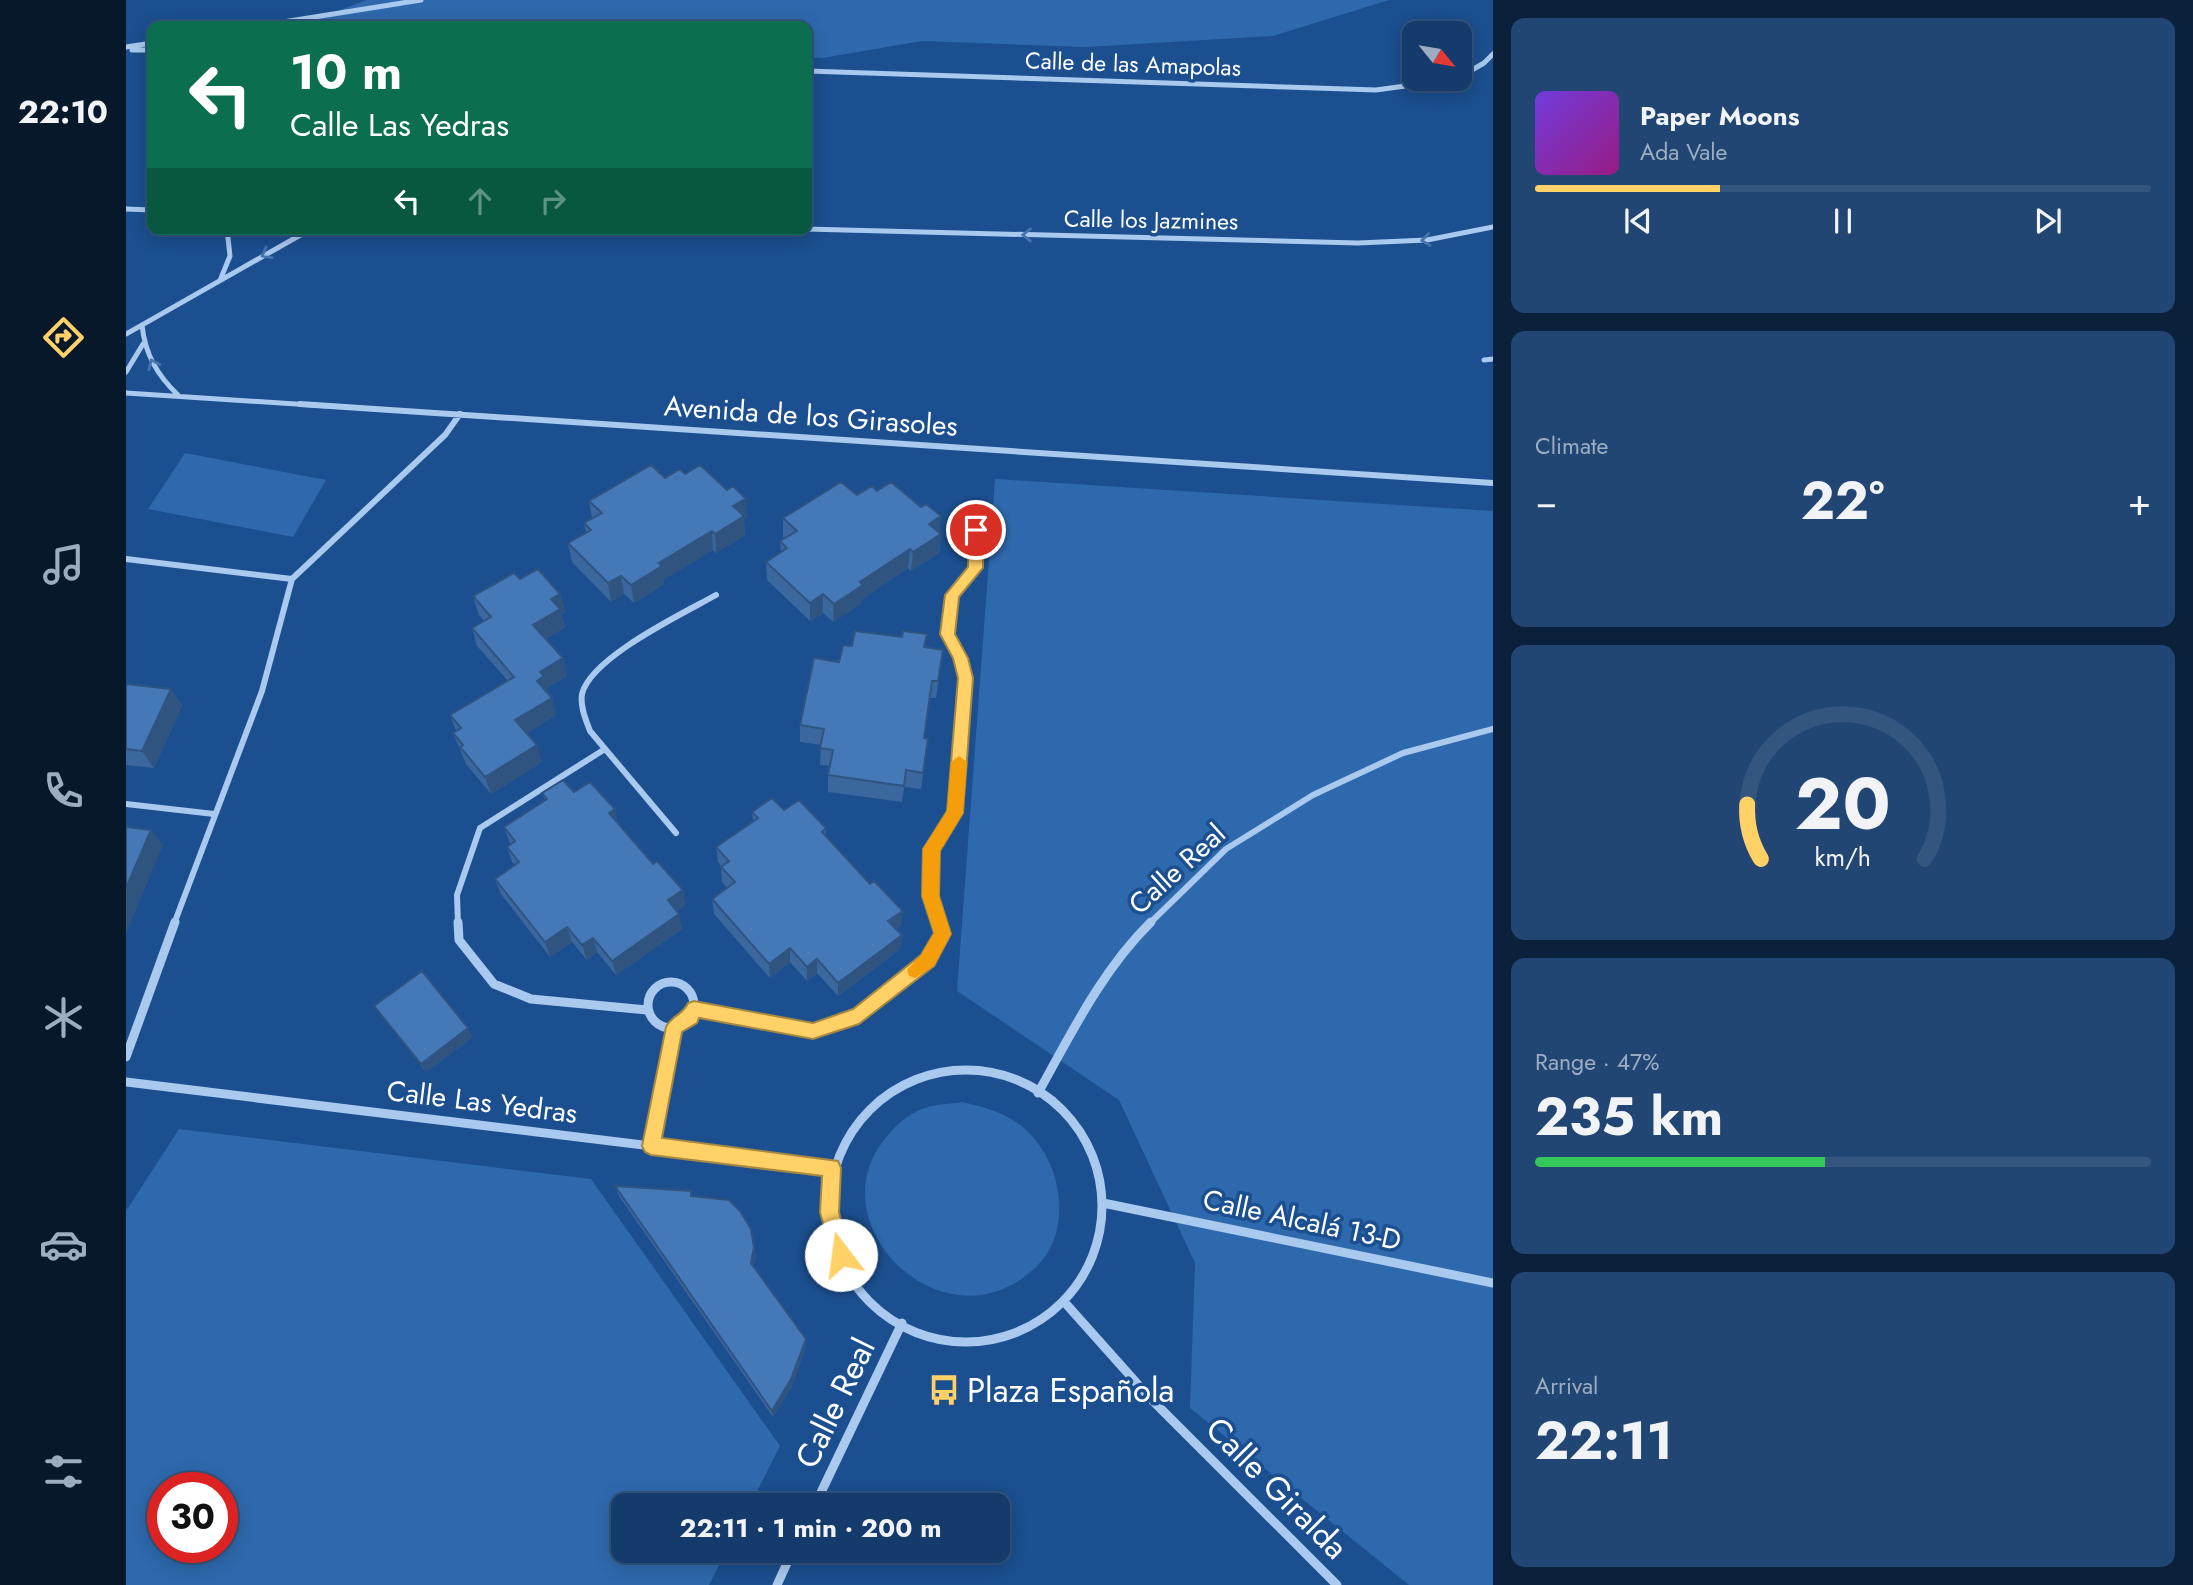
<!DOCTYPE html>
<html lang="en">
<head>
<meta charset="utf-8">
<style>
  body { margin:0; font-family:Jost,sans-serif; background:#214673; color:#f1f3f6; height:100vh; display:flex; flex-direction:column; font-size:26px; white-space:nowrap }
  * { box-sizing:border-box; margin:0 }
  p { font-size:23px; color:#9dadc1 }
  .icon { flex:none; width:38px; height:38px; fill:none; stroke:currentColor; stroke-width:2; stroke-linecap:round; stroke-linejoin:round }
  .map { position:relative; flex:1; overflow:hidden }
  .drawer { display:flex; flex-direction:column; gap:18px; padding:18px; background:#0b203b; width:700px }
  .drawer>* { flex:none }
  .guide { position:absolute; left:21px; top:21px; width:665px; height:214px; border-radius:14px; box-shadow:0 4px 18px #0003,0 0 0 2px #33557e; background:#0b6e4f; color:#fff; overflow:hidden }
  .needle { width:46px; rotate:120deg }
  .buttons { position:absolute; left:1276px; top:21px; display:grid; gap:14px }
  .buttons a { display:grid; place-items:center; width:70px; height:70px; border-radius:14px; background:#143b6b; box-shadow:0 4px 18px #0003,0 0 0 2px #33557e; font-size:35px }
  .speed { position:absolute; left:21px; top:1472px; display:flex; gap:14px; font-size:35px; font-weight:700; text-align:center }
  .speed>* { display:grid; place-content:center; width:91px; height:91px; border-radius:50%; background:#143b6b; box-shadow:0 4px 18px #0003,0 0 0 2px #33557e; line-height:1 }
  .speed .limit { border:10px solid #d22; background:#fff; color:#111 }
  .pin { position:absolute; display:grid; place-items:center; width:60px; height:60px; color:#fff; margin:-30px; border:4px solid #fff; border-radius:50%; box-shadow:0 2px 7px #0007 }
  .me { position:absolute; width:77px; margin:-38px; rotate:345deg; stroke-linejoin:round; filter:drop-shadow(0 0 5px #0008) }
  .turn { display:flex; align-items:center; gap:24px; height:147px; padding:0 28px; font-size:32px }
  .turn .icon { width:91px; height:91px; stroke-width:2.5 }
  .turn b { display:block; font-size:49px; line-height:60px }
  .lanes { display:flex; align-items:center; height:66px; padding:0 28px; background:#0003; justify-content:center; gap:35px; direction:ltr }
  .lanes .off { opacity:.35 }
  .big { font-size:52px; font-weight:700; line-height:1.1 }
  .drawer .card { flex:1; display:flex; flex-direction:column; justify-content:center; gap:10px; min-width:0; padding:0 24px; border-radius:14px; background:#214673 }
  .drawer .dial { align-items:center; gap:0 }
  .dial svg { height:182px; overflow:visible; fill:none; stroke:#33557e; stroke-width:7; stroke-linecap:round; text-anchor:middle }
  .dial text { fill:#f1f3f6; stroke:none }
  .song { display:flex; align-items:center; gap:21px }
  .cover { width:84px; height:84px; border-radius:10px; background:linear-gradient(135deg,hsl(260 70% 55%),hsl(310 70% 35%)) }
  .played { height:7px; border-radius:4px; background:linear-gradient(90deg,#ffd166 30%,#33557e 30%) }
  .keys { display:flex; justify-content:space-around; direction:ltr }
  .heat { display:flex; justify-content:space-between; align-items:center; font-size:38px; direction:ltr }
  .charge { height:10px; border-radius:5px; background:linear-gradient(90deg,#34c759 47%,#33557e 0) }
  .trip { position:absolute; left:485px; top:1493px; width:399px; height:70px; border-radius:14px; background:#143b6b; box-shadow:0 4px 18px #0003,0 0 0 2px #33557e; font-weight:700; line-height:70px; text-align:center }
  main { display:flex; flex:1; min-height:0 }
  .tabs { display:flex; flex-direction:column; width:126px; justify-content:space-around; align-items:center; background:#08182b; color:#9dadc1 }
  .tabs .icon { width:49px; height:49px }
  .tabs .on { color:#ffd166 }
  .tabs b { font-size:32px; color:#f1f3f6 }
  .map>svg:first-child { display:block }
  .green { fill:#2e69ad; fill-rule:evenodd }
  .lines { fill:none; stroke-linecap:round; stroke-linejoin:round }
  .street-far2 { stroke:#a9c9ee; stroke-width:5 }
  .street-far1 { stroke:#a9c9ee; stroke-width:6 }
  .street { stroke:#a9c9ee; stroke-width:9 }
  .wall { fill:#3a679d }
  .shaded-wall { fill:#305480 }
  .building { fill:#4478b7; stroke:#305480; stroke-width:2 }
  .oneway { stroke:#4674ac }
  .route { fill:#ffd166; stroke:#a68842; stroke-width:2 }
  .slow { fill:#f59e0b }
  .labels { text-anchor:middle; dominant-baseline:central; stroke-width:7; stroke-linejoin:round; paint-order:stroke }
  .far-street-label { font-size:23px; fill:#fff; stroke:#1b4f8f }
  .street-label { font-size:28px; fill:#fff; stroke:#1b4f8f }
  .near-poi-label { font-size:33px; fill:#fff; stroke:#1b4f8f; text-anchor:start }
  .near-street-label { font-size:33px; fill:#fff; stroke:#1b4f8f }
</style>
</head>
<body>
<main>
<nav class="tabs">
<b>22:10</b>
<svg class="icon on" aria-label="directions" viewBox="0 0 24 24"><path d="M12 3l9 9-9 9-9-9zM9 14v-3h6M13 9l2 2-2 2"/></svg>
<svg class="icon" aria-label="music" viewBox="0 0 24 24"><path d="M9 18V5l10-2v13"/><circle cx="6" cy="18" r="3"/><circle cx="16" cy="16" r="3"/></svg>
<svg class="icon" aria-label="phone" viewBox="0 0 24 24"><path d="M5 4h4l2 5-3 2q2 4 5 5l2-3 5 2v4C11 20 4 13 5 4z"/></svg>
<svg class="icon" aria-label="climate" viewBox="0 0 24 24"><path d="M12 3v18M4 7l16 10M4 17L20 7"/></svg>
<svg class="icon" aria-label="car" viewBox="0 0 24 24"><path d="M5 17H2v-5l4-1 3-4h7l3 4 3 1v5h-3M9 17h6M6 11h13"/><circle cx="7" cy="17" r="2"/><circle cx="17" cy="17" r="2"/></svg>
<svg class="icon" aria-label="filters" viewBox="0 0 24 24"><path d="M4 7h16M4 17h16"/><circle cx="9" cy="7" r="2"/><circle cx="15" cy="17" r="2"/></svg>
</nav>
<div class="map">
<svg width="1367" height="1585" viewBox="0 0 1367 1585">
  <rect width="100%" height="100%" fill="#1b4f8f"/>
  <path class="green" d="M241,0H1263L1147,36L960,47L796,41L697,58L681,57V26H170Z
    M59,453L200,480L167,537L22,509Z
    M869,479L1367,511V1585H1283L1064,1408L1069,1263L993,1100L831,991Z
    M836,1102C859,1107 881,1113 899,1129C936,1161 948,1231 910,1267C820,1353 690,1226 758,1140C769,1126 782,1113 799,1108C810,1104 824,1104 836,1102Z
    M53,1129L465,1179L654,1446L624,1505H497V1550L600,1551L583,1585H0V1211ZM37,1488H96V1547H37Z"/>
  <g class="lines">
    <path class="street-far2" d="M132,26L295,0
      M0,47L26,43
      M6,50H26
      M681,71L1250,90L1331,79
      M1334,77L1358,63L1367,54
      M0,209L26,210
      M680,229L1232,243L1301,240L1367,227
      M95,278L104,256L101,229
      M16,325C19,354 31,375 52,395
      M0,334L185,229
      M1358,360L1367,359
      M0,372L17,344
      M0,393L201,406"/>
    <path class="street-far1" d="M174,404L1367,483
      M0,559L166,579
      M0,804L88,814
      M550,833L464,731C460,720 454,707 456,694C465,657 558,613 590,595
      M48,924L136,691L166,579L319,435L334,414
      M332,924L331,895L354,828L479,749
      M814,924L805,896V849L829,813L839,678L835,658L822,634L826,595L849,568L850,530L843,510
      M1023,924L1100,849L1187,795L1277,753L1367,729"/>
    <path class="street" d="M332,922L333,940L368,984L405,999L521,1010
      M522 1005a23 23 0 1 1 46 0a23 23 0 1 1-46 0Z
      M568,1009L687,1031L733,1016L801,960L817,934L813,922
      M0,1057L49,922
      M704 1206a136 136 0 1 1 272 0a136 136 0 1 1-272 0Z
      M0,1082L706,1168
      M912,1093C945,1034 976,970 1025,922
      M525,1146L549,1027
      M977,1203L1367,1283
      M941,1305L1024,1398L1211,1585
      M689,1505L776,1323
      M651,1585L667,1550"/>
  </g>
  <path class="wall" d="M559,474L621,518L618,519L619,535L590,553L587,550L537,580L538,584L508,603L498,594L485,602L446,562L442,543L460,533L458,523L466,518L463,501L539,478Z
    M751,491L815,516L813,533L815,534L813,553L785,571L782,568L736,599V603L707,622L697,613L684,621L641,580L640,562L655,552L654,541L659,538L657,537V518L731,495Z
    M394,579L434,594L439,612L435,614L439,627L419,639L437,658L441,676L421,688L430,715L401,733L416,762L365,794L340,764L327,733L330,731L324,715L382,681L351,646L346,628L358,621L353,615L347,596Z
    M801,634L799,647L817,650L810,698H804L798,739H802L795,789L778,787L776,802L702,792V775L704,766L694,765L695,745L674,742V725L713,662L776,637Z
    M0,684L45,689L56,706L28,768L0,765Z
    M448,792L489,809L491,822L527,864L557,890L559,905L551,911L556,929L490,975L471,952L461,960L446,942L424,957L375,894L369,879L389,865L386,862L381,847L384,844L378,827L419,800L416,793Z
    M658,810L700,828V836L775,925L770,929L776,935L774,949L712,996L691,973L681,981L664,962L644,978L588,914L586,899L601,888L596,882L595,867V866L592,862L590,847L627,821L626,812Z
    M248,1006L347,1037L300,1072Z
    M489,1186L566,1196L628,1247L630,1257L627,1266L680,1339V1346L666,1386L647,1417L493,1196Z"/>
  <path class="shaded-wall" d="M620,499L621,518L618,519L619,535L590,553L589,534L607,506Z
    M815,516L813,535L803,524Z
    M586,531L587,550L537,580L538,584L508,603L505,585L533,563Z
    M815,534L813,553L785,571L787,552Z
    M784,549L782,568L736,599V603L707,622L708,604L734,582Z
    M495,576L498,594L485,602L482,583Z
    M434,594L439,612L435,614L439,627L412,643L407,625L425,599Z
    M697,594V613L684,621V603Z
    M437,658L441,676L421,688L423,693L411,681L414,672Z
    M45,689L56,706L28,768L16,751Z
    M426,698L430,715L395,737L389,720Z
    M411,745L416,762L365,794L359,777Z
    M489,809L492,825L483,813Z
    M25,830L37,845L0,934V888Z
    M557,890L559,905L545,915L542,900Z
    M777,911L775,925L761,936L762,921Z
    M553,914L556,929L490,975L486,961Z
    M441,927L446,942L424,957L419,942Z
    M776,935L774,949L712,996V983Z
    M467,938L471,952L461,960L456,945Z
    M664,948V962L644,978L643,964Z
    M691,959V973L681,981V967Z
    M342,1028L347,1037L300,1072L295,1064Z
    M628,1247L630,1257L626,1272L625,1263Z
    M680,1339V1346L666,1386L647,1417L646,1411Z"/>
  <path class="building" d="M525,465L539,478L554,469L559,474L574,465L601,490L607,486L620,499L607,506L618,516L589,534L586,531L533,563L536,566L505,585L495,576L482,583L442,543L465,530L458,523L476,513L463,501Z
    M715,482L731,495L746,486L751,491L765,482L795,507L800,504L815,516L803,524L815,534L787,552L784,549L734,582L737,585L708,604L697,594L684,603L640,562L661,548L654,541L671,531L657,518Z
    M412,569L434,594L425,599L434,609L407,625L437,658L414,672L418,676L411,681L426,698L389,720L411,745L359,777L334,747L337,745L327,733L335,728L324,715L388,677L346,628L365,617L347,596L388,573L394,579Z
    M729,631L776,637L777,631L801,634L798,647L817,650L812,681H806L798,738L802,739L797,773L780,770L778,786L702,775L707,750L694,748L698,729L674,725L688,658L713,662L717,645L726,646Z
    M0,684L45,689L16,751L0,749Z
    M437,780L448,792L464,782L489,809L483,813L527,864L531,861L557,890L542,900L553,914L486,961L467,938L456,945L441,927L419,942L369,879L393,862L381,847L389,841L378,827L421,799L416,793Z
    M646,798L658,810L673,800L700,828L696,832L744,884L748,881L777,911L762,921L776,935L712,983L691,959L681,967L664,948L643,964L586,899L609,882L595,867L603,861L590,847L632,818L626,812Z
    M0,827L25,830L0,888Z
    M296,971L342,1028L295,1064L248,1006Z
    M489,1186L565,1191V1196L603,1200L614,1211L625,1229L628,1247L625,1263L680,1339L665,1379L646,1411Z"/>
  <defs><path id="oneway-chevron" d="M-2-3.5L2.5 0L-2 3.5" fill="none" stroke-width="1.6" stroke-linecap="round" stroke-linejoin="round" transform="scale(1.75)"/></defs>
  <g class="oneway">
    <use href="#oneway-chevron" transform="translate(901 235) rotate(-179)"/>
    <use href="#oneway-chevron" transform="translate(1300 240) rotate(173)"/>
    <use href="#oneway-chevron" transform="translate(140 254) rotate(151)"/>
    <use href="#oneway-chevron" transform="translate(27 364) rotate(-115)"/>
  </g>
  <path class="route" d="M850,525L857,530V568L833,597L829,634L842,658L847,678L837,813L814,851L813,896L825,934L808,966L733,1024L687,1039L573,1018L571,1023L556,1032L536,1138L712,1161L715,1168L713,1212L724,1255L722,1262L715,1265L708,1262L705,1255L694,1212L696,1176L525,1155L519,1152L516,1146L540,1027C545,1016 557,1015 562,1003L568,1001L687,1023L727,1009L795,955L808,933L796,896L797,849L821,811L832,678L827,658L814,634L819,595L842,567L843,530Z"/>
  <path class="slow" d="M833,756L841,762L837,813L814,851L813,896L825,934L808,966L789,978L783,976L781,970L795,955L808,933L796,896L797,849L821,811L825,762Z"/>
  <defs>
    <symbol id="bus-bare" viewBox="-9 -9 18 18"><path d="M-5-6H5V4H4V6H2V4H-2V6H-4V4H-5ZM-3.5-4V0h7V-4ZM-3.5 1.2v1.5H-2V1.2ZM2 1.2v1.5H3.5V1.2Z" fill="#ffd166" stroke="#1b4f8f" stroke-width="2.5" paint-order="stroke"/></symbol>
  </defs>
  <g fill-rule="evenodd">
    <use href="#bus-bare" x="796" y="1368" width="44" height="44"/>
  </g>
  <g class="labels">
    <g class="far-street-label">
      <text transform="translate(1007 64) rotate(2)">Calle de las Amapolas</text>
      <text transform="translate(1025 220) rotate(1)">Calle los Jazmines</text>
    </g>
    <g class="street-label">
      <text transform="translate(685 416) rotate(4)">Avenida de los Girasoles</text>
      <text transform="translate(1051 869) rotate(-42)">Calle Real</text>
      <text transform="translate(356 1102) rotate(7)">Calle Las Yedras</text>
      <text transform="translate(1176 1220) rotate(12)">Calle Alcalá 13-D</text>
    </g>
    <g class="near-poi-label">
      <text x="841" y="1390">Plaza Española</text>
    </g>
    <g class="near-street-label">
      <text transform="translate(709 1403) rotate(-64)">Calle Real</text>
      <text transform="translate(1151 1488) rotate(45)">Calle Giralda</text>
    </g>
  </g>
</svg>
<div class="buttons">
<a><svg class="needle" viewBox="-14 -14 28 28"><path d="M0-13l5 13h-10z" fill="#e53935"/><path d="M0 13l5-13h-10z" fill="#9dadc1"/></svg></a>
</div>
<div class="speed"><div class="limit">30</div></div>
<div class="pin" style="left:850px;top:530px;background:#d93025"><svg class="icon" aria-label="arrive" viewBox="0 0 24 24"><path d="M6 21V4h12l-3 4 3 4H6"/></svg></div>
<svg class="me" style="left:715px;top:1255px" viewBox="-20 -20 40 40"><circle r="19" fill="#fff"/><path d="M0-13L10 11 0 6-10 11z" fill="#ffd166"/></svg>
<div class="trip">22:11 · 1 min · 200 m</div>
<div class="guide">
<div class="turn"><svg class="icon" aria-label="left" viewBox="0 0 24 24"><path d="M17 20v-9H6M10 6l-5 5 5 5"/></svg><div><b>10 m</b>Calle Las Yedras</div></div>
<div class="lanes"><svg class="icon" aria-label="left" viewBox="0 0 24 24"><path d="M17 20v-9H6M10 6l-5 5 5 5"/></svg><svg class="icon off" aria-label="ahead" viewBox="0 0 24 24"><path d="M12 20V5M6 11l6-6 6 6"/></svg><svg class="icon off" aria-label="right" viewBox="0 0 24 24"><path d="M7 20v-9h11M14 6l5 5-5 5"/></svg></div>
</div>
</div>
<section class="drawer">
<div class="card">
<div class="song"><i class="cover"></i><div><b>Paper Moons</b><p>Ada Vale</p></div></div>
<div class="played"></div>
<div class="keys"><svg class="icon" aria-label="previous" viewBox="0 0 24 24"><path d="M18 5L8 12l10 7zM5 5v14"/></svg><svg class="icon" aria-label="pause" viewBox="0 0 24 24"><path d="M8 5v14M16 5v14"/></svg><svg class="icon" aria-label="next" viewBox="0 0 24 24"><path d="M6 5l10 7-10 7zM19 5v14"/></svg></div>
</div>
<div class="card"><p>Climate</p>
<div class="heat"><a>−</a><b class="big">22°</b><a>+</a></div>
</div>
<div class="card dial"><svg viewBox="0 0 100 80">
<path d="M14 69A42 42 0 1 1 86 69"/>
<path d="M14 69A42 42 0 0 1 8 45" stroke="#ffd166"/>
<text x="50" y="56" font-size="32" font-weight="700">20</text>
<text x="50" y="72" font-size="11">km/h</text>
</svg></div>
<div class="card"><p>Range · 47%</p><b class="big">235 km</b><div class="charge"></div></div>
<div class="card"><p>Arrival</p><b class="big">22:11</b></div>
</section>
</main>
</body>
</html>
